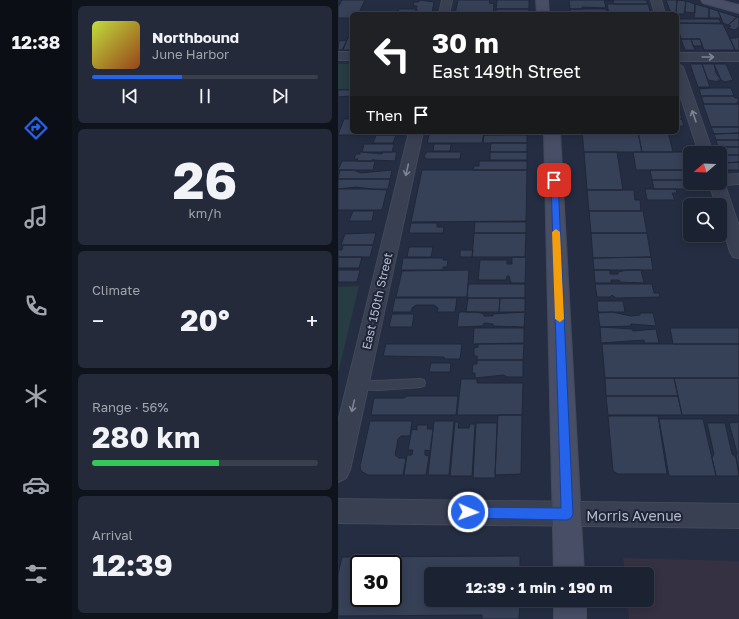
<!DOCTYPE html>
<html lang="en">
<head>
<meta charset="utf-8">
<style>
  body { margin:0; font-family:"Golos Text",sans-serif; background:#242a3a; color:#f1f3f6; height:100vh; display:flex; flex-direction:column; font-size:15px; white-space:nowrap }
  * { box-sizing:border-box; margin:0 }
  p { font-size:13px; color:#a0a4ac }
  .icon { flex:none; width:22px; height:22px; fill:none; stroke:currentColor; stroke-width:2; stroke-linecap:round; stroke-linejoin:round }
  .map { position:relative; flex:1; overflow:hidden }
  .details { display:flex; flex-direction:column; gap:6px; padding:6px; background:#0f131c; width:266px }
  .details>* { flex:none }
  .hud { position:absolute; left:12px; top:12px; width:329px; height:122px; border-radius:6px; box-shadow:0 2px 10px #0003,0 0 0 1px #393f4d; background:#202124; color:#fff; overflow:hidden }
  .needle { width:26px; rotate:251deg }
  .controls { position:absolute; left:345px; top:146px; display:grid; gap:8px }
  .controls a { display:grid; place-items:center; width:44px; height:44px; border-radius:6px; background:#1b2232; box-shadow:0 2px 10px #0003,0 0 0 1px #393f4d; font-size:20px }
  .speed { position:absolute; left:12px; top:555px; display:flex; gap:8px; font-size:20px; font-weight:700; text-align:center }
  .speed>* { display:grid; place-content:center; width:52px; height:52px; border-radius:50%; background:#1b2232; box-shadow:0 2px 10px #0003,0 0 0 1px #393f4d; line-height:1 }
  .speed .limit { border:2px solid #111; border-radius:6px; background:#fff; color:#111 }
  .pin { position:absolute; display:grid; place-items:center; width:34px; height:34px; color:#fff; margin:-17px; border-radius:8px; box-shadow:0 2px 6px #0006 }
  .me { position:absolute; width:44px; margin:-22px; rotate:92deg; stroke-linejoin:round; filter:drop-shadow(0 0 3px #0008) }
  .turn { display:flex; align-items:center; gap:14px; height:84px; padding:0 16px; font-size:18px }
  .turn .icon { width:52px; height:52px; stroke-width:2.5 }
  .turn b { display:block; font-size:28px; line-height:34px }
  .then { display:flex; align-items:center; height:38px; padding:0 16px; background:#0003; gap:8px; font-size:15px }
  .big { font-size:30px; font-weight:700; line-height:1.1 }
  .details .widget { flex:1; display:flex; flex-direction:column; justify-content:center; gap:6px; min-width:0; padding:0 14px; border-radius:6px; background:#242a3a }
  .details .dial { align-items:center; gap:0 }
  .dial b { font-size:52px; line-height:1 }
  .song { display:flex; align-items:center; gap:12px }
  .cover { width:48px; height:48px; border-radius:6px; background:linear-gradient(135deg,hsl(70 70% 55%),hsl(20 70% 35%)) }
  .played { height:4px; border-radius:2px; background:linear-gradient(90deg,#2563eb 40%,#393f4d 40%) }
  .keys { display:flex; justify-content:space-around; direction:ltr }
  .heat { display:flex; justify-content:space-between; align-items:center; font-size:22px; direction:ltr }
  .charge { height:6px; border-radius:3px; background:linear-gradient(90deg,#34c759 56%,#393f4d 0) }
  .trip { position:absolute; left:86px; top:567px; width:230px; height:40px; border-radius:6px; background:#1b2232; box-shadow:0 2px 10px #0003,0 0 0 1px #393f4d; font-weight:700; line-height:40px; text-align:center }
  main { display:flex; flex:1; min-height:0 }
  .tabs { display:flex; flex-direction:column; width:72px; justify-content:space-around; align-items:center; background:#0b0e14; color:#a0a4ac }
  .tabs .icon { width:28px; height:28px }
  .tabs .on { color:#2563eb }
  .tabs b { font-size:18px; color:#f1f3f6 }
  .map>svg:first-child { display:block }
  .medical { fill:#363142 }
  .green { fill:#273c43 }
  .building { fill:#364158; stroke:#202739; fill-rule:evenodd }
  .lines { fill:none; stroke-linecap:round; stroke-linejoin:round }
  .lane-casing { stroke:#43495b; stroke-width:2 }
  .street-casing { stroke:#43495b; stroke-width:2 }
  .secondary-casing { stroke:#43495b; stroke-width:2 }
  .lane { fill:#394052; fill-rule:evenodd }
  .street { fill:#394052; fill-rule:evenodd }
  .secondary { fill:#474e65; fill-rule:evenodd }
  .oneway { stroke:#7e8495 }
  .route { fill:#2563eb; stroke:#184099 }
  .slow { fill:#f59e0b }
  .labels { text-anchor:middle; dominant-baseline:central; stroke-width:4; stroke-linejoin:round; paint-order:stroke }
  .street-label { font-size:12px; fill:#b6bbcc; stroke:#1e2537 }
  .near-street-label { font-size:14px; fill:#b6bbcc; stroke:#1e2537 }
</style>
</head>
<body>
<main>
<nav class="tabs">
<b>12:38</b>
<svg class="icon on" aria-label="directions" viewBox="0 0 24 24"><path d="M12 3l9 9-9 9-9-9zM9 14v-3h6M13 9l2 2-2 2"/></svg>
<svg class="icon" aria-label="music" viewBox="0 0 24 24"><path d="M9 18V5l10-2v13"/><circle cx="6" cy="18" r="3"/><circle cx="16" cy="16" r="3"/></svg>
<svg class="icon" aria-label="phone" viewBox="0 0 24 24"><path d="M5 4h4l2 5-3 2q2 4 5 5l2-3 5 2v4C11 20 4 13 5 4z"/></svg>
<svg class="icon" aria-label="climate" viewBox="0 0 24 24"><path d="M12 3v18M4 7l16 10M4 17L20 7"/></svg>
<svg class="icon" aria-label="car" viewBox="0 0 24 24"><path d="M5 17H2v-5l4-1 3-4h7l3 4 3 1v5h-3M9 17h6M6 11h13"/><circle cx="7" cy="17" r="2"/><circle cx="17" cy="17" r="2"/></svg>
<svg class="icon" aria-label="filters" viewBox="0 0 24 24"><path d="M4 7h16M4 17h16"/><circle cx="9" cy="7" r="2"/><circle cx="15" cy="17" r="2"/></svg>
</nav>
<section class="details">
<div class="widget">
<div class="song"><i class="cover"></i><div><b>Northbound</b><p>June Harbor</p></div></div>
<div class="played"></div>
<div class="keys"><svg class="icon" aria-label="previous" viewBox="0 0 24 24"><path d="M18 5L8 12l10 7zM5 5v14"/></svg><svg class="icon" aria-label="pause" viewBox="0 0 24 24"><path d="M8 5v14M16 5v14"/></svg><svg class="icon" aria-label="next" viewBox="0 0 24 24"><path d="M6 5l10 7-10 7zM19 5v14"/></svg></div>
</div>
<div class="widget dial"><b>26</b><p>km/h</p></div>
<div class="widget"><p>Climate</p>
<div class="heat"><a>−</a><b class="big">20°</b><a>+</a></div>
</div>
<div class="widget"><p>Range · 56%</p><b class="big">280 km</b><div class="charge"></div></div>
<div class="widget"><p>Arrival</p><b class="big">12:39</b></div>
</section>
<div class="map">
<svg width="401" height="619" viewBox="0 0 401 619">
  <rect width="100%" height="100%" fill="#242d42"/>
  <path class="medical" d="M285,558L401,561V619H291L289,600H309V574H287Z"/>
  <path class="green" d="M0,64H14V89H0Z
    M21,286L0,373V287Z"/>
  <path class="building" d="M4,0H27L21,13H46L14,14V18H0V7Z
    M82,0L96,2L94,13H77L79,6H75L76,2H81Z
    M120,0H152L151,3L156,4L155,14H117Z
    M159,0H191V9H158Z
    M231,0H266L268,8L244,7V9H232Z
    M267,0H308L310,4H276L275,0Z
    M328,0H339L338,13H333Z
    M339,0L348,1L346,14H338Z
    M348,1L357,4V13L347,12Z
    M269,4H310L313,14H271Z
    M357,4L371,8V18H356Z
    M371,8L380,11L383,18H371Z
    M61,9H79L77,13H59Z
    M158,9H191V14H158Z
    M232,9H268L269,13H232Z
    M380,11L399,17L390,25L385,23Z
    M399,17H401V27L397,30L390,28L393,26L390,25Z
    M339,19H381L383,23H339Z
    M339,23L385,24L397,50H366L362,39H343Z
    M14,33V50H5L10,38H13Z
    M401,36V50H397L392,38H398Z
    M343,39H353L357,50H347Z
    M353,39H362L364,46H355Z
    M9,40L4,50H0L1,41Z
    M352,64H364L372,87H360Z
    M364,64H376L378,73L383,80H380L381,82L370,80Z
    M376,64H388L395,80L387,82L383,80Z
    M374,88H393L396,96H363L361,89Z
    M0,90H14L12,96L0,97Z
    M363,96H396L397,98H400L401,102H399L400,104H366Z
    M339,104H340L344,119H339Z
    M365,104H401V127H373Z
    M6,119H14V132H64L63,135H0Z
    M339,119H344L346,126H339Z
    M373,127H401V133L376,134Z
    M92,132H146L144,143H89Z
    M146,132H189V134L146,135Z
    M244,132H300L304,152H246Z
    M300,132H330L335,152H304Z
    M401,133V140H378L376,134Z
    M38,135H58L55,143H35Z
    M146,135H189V143H145Z
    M378,140H401V147H380Z
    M153,143H189V152H152Z
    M26,144H56L54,152H24Z
    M96,144H113L112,151H95Z
    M380,147H401V155H383Z
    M22,152L44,154L45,152H59L57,161L35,160V159L34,161H19L20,159H16L18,154H22Z
    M89,152H123L122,159H88L86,156Z
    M152,152H189V160H152Z
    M246,152H279L285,190H249Z
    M295,152H354L352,153V170H298Z
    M383,155H401V162L386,163Z
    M4,161H37L35,170H0Z
    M141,161H189V170H135L136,166H141Z
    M401,162V170H389L386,163Z
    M2,170H15L23,173L54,170L52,179H0Z
    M84,170H189L188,221L73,222Z
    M312,170H352V180H314Z
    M0,179H52L50,189H35L18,187L0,189Z
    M314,180H352V183H360L362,189H316Z
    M0,189H27L49,190L44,210H0Z
    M307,189H338L339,193H334L337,200H309Z
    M249,190H296L297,200H302L303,211H251Z
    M15,211H36L34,221H11Z
    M251,211H305L309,233H253Z
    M137,222H188V233H136Z
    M73,223H99V227H106L105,233H71Z
    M31,233H38L35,245H3L7,234Z
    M136,233H188L187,257H134Z
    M253,233H309L313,257L255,258Z
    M5,245H35L32,257H0V250H4Z
    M71,247H95L93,257H69Z
    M122,250H135L134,257H122Z
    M0,257H24L21,268H0Z
    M174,257H188L187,283H173L171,276H169L168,280H140L142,260H169V264H174Z
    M313,257L315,270H256L255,258Z
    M65,258H106L105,260H110L109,267H105V270H63Z
    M0,270H22L19,282H0Z
    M131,270L129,297H58L64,271Z
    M256,270H272V274H280V272L289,270H303L306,283L282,282L281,280H273V283H257Z
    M130,284H187V298H129Z
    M257,284H314L316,293H321L322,297L278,298L274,295L272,297H259Z
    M57,298H119L117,312H99L100,308L96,305H78L74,308L73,312H54Z
    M130,298H162L161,312H128Z
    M162,298H187V312H161Z
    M259,301H285L287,312H260Z
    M121,312H138L146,314V316H155V314L187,312L186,327L155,326V324L146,323L145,326L119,327Z
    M274,312L293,316L302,315V313H315L318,326L293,324V326L262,327L260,313Z
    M54,314H76L74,327H51Z
    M262,327L294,329L295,331L318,329L321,343H306V340L263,343Z
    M136,328H186V343L135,344Z
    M332,328H401V344H335Z
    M48,344H124L122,359H106V357L45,356Z
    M140,344H186L185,360H139V356H136V348L140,347Z
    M264,344H401V378H267Z
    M139,360H185V377H169L166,375L137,378V373H134L135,364H139Z
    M93,363H113L112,372H91Z
    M267,378H336L340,396H268Z
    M336,378H401V415H344Z
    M123,379H139V383H185L184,415H119Z
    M69,396H120L118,415H33L36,398H66Z
    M268,396H340L344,415H270Z
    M160,415H184L183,474L157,475Z
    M270,416H320L329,474H280L275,471Z
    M321,419H365L378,476H331Z
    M32,421H74L72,436H63L60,439L57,455L61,458H68L65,475H30L23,471L22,466Z
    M96,421H116L111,475H90Z
    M117,422H121L120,428H131L132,424H137L134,476H112Z
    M401,422V471L398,457L399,453L391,423Z
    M138,423H159L157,478H135Z
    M369,423H387L394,454L398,457L401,476H378L374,458L376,454Z
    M79,425H90L89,429H95L92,451L87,450V455L91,456L88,475H66L69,455H74L75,450H70L74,429L79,430Z
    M182,556V574H93V600H182L181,619H144V615L0,616V574L4,557ZM21,564H55V598H21Z"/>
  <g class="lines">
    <defs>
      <path id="lane" d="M82,379L86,380L87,383L86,386L82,387C64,388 33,393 16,387L15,384L16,381L20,380L37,381Z"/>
      <path id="street" d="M104,0H114L111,14H101Z
        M313,0H323L327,14H317Z
        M0,52H14V60H0Z
        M339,53H401V61H339Z
        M339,63L345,67L375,153H361L339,86Z
        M71,132H85L12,470L8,478L0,482V422Z
        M401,174V184L387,185L401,226V258L395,257L392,252L382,218V205H378L371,183H382V175Z
        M0,499L401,504V528L0,523Z"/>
      <path id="secondary" d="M198,0H210L211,14H199Z
        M363,0H382L401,5V13L365,3Z
        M206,132H222L246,574H216Z
        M216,600H248V619H216Z"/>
    </defs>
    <use href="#lane" class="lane-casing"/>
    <use href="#street" class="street-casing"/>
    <use href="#secondary" class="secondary-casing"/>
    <use href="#lane" class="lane"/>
    <use href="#street" class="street"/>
    <use href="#secondary" class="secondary"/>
  </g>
  <defs><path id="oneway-shaft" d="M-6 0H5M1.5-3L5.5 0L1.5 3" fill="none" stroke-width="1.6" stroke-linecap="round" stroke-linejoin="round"/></defs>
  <g class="oneway">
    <use href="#oneway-shaft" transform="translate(370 57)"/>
    <use href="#oneway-shaft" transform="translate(356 116) rotate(-109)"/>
    <use href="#oneway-shaft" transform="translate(69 170) rotate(103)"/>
    <use href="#oneway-shaft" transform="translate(15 406) rotate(103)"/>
  </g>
  <path class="route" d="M216,177L220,180L235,514L233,518L229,520L130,518L126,517L124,512L126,508L130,507L223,508L213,180Z"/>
  <path class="slow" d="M218,229L222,232L226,319L222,322L217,319L214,232Z"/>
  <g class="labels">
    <g class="street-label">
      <text transform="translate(39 301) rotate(-77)">East 150th Street</text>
    </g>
    <g class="near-street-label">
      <text x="296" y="515">Morris Avenue</text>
    </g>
  </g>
</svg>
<div class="controls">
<a><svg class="needle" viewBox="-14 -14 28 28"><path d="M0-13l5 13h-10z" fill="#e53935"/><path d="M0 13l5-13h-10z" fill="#a0a4ac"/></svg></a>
<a><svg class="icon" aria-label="search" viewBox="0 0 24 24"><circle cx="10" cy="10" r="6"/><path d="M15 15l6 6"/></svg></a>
</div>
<div class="speed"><div class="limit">30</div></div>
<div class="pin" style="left:216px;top:180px;background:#d93025"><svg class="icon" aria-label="arrive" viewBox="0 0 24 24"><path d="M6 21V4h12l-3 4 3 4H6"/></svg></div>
<svg class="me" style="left:130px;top:512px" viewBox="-20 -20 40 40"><circle r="17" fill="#2563eb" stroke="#fff" stroke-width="3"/><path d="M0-11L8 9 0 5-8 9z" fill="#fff"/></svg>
<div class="trip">12:39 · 1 min · 190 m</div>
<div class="hud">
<div class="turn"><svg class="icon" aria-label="left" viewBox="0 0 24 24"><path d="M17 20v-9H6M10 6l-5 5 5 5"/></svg><div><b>30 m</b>East 149th Street</div></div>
<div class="then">Then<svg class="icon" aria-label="arrive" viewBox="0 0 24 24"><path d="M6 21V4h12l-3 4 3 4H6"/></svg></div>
</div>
</div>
</main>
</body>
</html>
